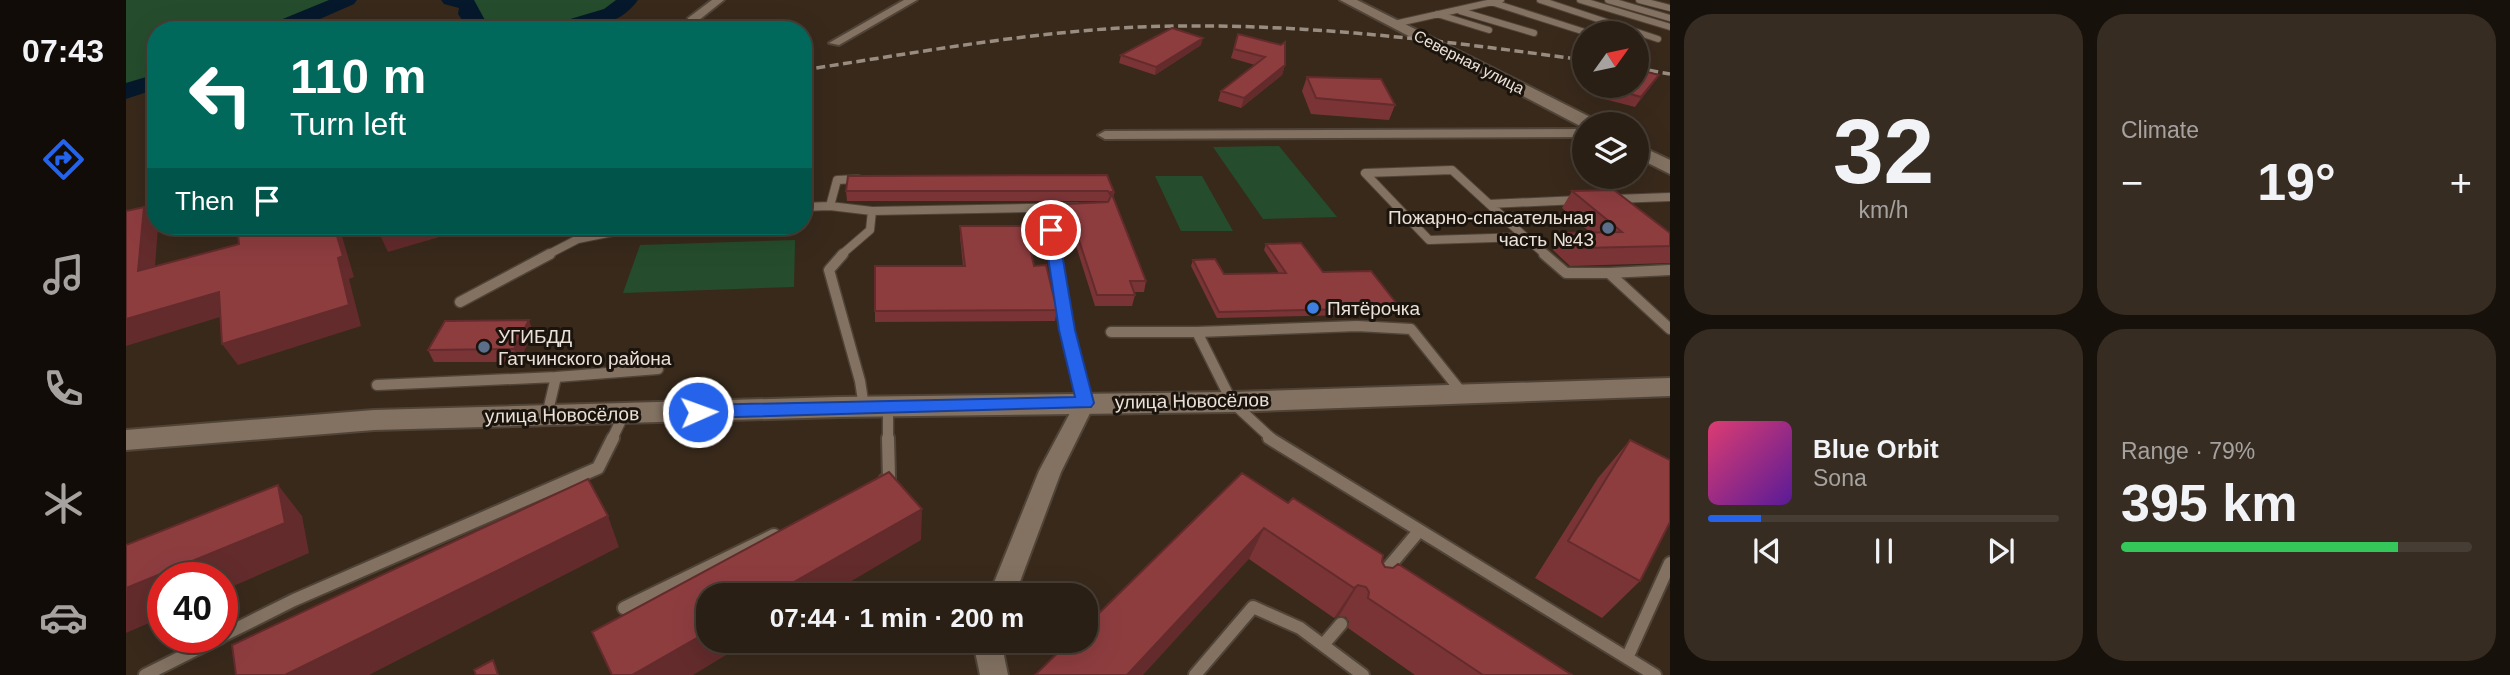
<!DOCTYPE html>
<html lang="en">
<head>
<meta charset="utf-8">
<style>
  body { margin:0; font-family:Helvetica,sans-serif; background:#362c22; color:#f1f3f6; height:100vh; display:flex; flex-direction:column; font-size:26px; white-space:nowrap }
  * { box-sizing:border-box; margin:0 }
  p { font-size:23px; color:#a5a2a0 }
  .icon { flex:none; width:38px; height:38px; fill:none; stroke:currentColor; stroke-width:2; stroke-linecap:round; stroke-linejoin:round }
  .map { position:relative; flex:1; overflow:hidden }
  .panel { display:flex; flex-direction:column; gap:14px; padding:14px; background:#17110b; width:840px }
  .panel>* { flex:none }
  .guide { position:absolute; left:21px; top:21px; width:665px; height:214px; border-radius:28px; box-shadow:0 7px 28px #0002,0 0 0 2px #463d34; background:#00695c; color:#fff; overflow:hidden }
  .needle { width:46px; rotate:57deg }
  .fabs { position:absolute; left:1446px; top:21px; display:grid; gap:14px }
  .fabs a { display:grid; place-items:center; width:77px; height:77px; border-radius:50%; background:#2a1f14; box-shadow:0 7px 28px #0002,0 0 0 2px #463d34; font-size:35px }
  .speed { position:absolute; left:21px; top:562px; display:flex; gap:14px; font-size:35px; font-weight:700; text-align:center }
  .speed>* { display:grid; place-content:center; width:91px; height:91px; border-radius:50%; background:#2a1f14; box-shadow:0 7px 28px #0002,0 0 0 2px #463d34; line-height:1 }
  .speed .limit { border:10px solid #d22; background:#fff; color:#111 }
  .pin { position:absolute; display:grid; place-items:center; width:60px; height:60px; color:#fff; margin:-30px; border:4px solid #fff; border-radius:50%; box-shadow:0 2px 7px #0007 }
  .me { position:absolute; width:77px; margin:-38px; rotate:88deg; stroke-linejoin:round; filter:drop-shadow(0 0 5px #0008) }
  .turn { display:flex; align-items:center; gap:24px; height:147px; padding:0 28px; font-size:32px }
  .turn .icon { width:91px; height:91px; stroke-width:2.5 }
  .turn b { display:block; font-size:49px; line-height:60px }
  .then { display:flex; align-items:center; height:66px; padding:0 28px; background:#0003; gap:14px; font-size:26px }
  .big { font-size:52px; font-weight:700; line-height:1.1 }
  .panel .card { flex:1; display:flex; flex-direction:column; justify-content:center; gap:10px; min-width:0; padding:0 24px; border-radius:28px; background:#362c22 }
  .panel .dial { align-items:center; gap:0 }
  .dial b { font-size:91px; line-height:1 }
  .song { display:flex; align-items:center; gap:21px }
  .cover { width:84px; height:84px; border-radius:10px; background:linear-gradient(135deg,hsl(340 70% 55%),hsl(270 70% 35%)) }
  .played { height:7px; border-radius:4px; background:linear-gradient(90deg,#2563eb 15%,#463d34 15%) }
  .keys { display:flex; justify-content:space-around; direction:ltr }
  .heat { display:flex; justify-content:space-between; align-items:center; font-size:38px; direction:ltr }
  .charge { height:10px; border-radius:5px; background:linear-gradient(90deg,#34c759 79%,#463d34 0) }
  .panel .tiles { flex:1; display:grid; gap:14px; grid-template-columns:repeat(2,1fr) }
  .trip { position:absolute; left:570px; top:583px; width:402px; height:70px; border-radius:28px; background:#2a1f14; box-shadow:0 7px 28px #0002,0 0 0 2px #463d34; font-weight:700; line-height:70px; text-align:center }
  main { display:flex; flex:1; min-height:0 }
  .dock { display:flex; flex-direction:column; width:126px; justify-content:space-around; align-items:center; background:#110c08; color:#a5a2a0 }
  .dock .icon { width:49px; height:49px }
  .dock .selected { color:#2563eb }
  .dock b { font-size:32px; color:#f1f3f6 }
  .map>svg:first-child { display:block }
  .green { fill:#254d2d }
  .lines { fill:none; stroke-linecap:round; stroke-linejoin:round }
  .river { fill:#06192c; fill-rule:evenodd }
  .service-far3-casing { stroke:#504438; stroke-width:8 }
  .service-far2-casing { stroke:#504438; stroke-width:10 }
  .service-far1-casing { stroke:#504438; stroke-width:13 }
  .service-casing { stroke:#504438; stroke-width:16 }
  .minor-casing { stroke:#504438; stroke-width:4 }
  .tertiary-casing { stroke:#504438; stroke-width:4 }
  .service-far3 { stroke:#837262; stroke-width:6 }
  .service-far2 { stroke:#837262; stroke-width:8 }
  .service-far1 { stroke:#837262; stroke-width:10 }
  .service { stroke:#837262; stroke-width:12 }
  .minor { fill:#837262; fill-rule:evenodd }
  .tertiary { fill:#837262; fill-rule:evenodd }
  .rail { stroke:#998d81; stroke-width:3.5; stroke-dasharray:9 4.5; stroke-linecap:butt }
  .wall { fill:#7a3436 }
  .shaded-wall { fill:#632b2c }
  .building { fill:#8e3d3f; stroke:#632b2c; stroke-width:2 }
  .route { fill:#2563eb; stroke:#184099; stroke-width:2 }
  .service-dot { fill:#5c6f8a; stroke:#1a140d; stroke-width:2.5 }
  .shop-dot { fill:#3f7fe0; stroke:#1a140d; stroke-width:2.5 }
  .labels { text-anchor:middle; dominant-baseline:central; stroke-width:6; stroke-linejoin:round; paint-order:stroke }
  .far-street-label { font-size:16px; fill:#ebe1d8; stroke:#1a140d }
  .poi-label { font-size:19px; fill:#ebe1d8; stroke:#1a140d; text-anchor:start }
  .street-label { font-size:19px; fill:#ebe1d8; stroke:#1a140d }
</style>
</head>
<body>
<main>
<nav class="dock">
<b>07:43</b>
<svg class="icon selected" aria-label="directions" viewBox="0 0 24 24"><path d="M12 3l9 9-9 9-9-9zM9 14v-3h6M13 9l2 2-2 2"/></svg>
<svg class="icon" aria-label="music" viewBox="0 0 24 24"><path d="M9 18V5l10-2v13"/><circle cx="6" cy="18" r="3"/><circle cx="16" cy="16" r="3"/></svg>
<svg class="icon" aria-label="phone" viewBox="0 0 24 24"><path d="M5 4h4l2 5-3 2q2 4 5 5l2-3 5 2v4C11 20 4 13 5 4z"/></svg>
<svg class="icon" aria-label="climate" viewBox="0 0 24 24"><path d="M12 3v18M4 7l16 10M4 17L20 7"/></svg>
<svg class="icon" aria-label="car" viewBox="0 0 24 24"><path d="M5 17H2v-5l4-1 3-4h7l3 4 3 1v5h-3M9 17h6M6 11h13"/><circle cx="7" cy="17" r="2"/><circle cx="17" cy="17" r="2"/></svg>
</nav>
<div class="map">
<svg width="1544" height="675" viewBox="0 0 1544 675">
  <rect width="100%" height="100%" fill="#38291b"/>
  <path class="green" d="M0,0H221L150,30H30V81L0,91Z
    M325,0H502C476,30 426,30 389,30C375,30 358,33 347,23L340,3Z
    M1153,146L1211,217L1137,219L1087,147Z
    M1029,176H1076L1107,231H1055Z
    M669,240L668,287L497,293L514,245Z"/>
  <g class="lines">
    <path class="river" d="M203,0H231L228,4L169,30H139L142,25Z
      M315,0H348L360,22L369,25L372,30H343L332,14L333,8L318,4Z
      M490,0H512C492,29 453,30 421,30L424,25L478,9Z
      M30,74V89L0,99V83Z"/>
    <defs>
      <path id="service-far3" d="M1414,0L1532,39
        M1454,0L1544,27
        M1482,0L1544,18
        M1513,0L1544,8
        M1365,2L1462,33
        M1334,11L1408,33
        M1311,14L1363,30
        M1268,24L1375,0"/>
      <path id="service-far2" d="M1326,170L1399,237L1303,240L1239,173Z
        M1489,199L1544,197
        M1363,204L1453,200
        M704,206L711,180L732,179
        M677,207L704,206L746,211
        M925,230L929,255
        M1399,237L1420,255
        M421,255L452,239L516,226
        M715,255L744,230L746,211L951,207"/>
      <path id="service-far1" d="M717,254L703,270L734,381L738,407
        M929,254L941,330L959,403
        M1418,254L1440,273H1483L1544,329
        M1483,273L1544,270
        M334,302L424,254
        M985,332H1071
        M430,377L532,369
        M251,385L430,377L421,415
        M762,407V439
        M486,439L498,414
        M1146,439L1106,402L1071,332L1231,326L1285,329L1337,394"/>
      <path id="service" d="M1143,438L1529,675
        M759,480L763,478L762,438
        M1255,576L1293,531
        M498,608L648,535
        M96,636L168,600L472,468L487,438
        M1197,645L1215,624
        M1501,658L1544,563
        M19,675L95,637
        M1069,675L1127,607L1174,628L1237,675"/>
      <path id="minor" d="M586,0H598L573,20L583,25V29H575L562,22V18Z
        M778,0H791L713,45L703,43Z
        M1458,129V137L979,139L972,135L979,131Z
        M959,395L966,398L969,403L935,472L889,595H863L913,471L952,398Z
        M852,640H880L878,656L882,675H854L850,656Z"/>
      <path id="tertiary" d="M1214,0H1231L1470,120L1473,124H1458V128Z
        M1510,144L1544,160V174L1510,157Z
        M1544,378V396L1106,412L713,417L248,430L0,450V430L248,410L713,397L1106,392Z"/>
    </defs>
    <use href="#service-far3" class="service-far3-casing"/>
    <use href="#service-far2" class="service-far2-casing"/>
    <use href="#service-far1" class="service-far1-casing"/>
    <use href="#service" class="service-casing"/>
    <use href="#minor" class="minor-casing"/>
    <use href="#tertiary" class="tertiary-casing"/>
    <use href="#service-far3" class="service-far3"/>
    <use href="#service-far2" class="service-far2"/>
    <use href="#service-far1" class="service-far1"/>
    <use href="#service" class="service"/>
    <use href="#minor" class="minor"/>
    <use href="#tertiary" class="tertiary"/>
    <path class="rail" d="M1510,68L1544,74
      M677,70C789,53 901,32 1014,27C1163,21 1311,40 1458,60"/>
  </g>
  <path class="wall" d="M1112,34L1159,65L1156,75L1115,108L1092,101L1095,91L1129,65L1105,58Z
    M1075,45L1029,75L993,63L995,55Z
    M1181,77L1269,105L1263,120L1185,114L1176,91Z
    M1526,85L1509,107L1478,99L1484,88Z
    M981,175L988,192L987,198L1020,281L1018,292H1008L1009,295L1006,306H969L940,214L941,204L981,202L980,201H721L720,191Z
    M1446,191L1544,233V263L1444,266L1427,250L1438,233H1465L1436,208Z
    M834,226L908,266L931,310L929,321L749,322V311L837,266L834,237Z
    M1140,244L1274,308L1271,314L1091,318L1065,266L1067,260L1098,274L1153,273L1138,250Z
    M407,332L393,362H308L302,350Z
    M1504,440L1514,581L1476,618L1409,578L1472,478Z
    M1116,473L1256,562L1259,567L1446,675H1289L1222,628L1223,622L1220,617L1213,616L1208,618L1123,559Z"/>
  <path class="shaded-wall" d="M1077,38L1075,45L1029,75L1030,67Z
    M1159,65L1156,75L1115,108L1118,98Z
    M1533,75L1526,85L1509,107L1515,97Z
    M18,207L30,224V226L32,227L27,293L12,271Z
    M208,226H213L228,277L223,279L235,326L112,365L96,344L212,258Z
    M271,226H351L262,252L252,231Z
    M93,292L107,313L0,346V319Z
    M403,320L407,332L393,362L388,349Z
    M152,485L176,516L183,553L96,591V578H37V617L0,633V588Z
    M796,509L795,540L702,595H645Z
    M482,516L493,547L243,675H159Z
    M1138,528L1123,559L1017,675H1001Z
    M1232,585L1213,616L1208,618L1228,588Z
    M583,631V640H625L567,675H506Z"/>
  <path class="building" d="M1046,28L1077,38L1030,67L995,55Z
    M1112,34L1155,45L1159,42V65L1118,98L1095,91L1139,57L1108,49Z
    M1510,69L1533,75L1515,97L1484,88L1486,86H1510Z
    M1181,77L1255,79L1269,105L1190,98Z
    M981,175L988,192H985L1020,281H1004L1009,295H971L941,204L982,202L985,196L982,191H720L722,176Z
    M1488,190L1544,233V246L1455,248L1438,233L1496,232L1446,191Z
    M18,207L12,271L113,244L111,226H208L217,256L212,258L223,305L96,344L93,292L0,319V211Z
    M250,226H271L252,231Z
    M834,226H899L908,266L920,265L931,310L749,311V266H839Z
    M1175,243L1197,272L1245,271L1274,308L1093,312L1067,260L1089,259L1098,274L1160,273L1140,244Z
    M403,320L388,349L302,350L319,321Z
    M1504,440L1544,460V522L1514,581L1442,541Z
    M763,472L796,509L645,595H583V631L506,675H486L466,632Z
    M1116,473L1162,503L1167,498L1257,555L1256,562L1259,567L1267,568L1272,564L1446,675H1357L1242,598L1243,592L1240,587L1232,585L1228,588L1138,528L1001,675H909L945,640H961V625Z
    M462,479L482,516L159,675H110L106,645Z
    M152,485L159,523L0,588V545Z
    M367,660L372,675H350L348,670Z"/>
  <path class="route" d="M925,226L932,230L949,330L968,403L965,407L572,418L566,416L563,412L566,407L572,405L949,397L933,330L918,230Z"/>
  <g class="service-dot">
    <circle cx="1482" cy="228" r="7"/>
    <circle cx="358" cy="347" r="7"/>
  </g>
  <circle class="shop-dot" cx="1187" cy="308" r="7"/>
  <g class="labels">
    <g class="far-street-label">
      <text transform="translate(1343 62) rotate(27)">Северная улица</text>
    </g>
    <g class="poi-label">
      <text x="1468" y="217" text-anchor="end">Пожарно-спасательная<tspan x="1468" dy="22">часть №43</tspan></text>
      <text x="1201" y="308">Пятёрочка</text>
      <text x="372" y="336">УГИБДД<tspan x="372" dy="22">Гатчинского района</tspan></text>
    </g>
    <g class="street-label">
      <text transform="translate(1066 401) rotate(-1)">улица Новосёлов</text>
      <text transform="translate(436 415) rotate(-1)">улица Новосёлов</text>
    </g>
  </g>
</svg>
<div class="fabs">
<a><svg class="needle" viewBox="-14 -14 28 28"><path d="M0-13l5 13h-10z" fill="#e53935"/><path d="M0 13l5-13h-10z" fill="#a5a2a0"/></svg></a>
<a><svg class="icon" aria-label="layers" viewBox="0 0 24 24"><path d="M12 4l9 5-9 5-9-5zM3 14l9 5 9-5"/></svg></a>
</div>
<div class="speed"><div class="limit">40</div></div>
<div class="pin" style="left:925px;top:230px;background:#d93025"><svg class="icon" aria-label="arrive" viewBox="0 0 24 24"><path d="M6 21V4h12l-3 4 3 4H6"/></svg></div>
<svg class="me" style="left:572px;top:412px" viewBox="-20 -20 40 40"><circle r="17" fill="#2563eb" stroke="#fff" stroke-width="3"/><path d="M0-11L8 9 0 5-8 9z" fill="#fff"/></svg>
<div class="trip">07:44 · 1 min · 200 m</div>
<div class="guide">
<div class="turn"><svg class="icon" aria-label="left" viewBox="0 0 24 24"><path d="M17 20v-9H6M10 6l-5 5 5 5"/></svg><div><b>110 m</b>Turn left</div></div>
<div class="then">Then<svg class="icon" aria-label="arrive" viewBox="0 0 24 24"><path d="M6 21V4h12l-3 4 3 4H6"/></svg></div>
</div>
</div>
<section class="panel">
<div class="tiles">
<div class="card dial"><b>32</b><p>km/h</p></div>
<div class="card"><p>Climate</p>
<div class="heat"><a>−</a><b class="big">19°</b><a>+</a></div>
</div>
<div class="card">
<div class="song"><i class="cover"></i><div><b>Blue Orbit</b><p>Sona</p></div></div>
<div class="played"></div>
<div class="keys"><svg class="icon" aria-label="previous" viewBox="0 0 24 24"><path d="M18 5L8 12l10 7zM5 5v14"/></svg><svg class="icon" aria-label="pause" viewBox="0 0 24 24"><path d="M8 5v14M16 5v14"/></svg><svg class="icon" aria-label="next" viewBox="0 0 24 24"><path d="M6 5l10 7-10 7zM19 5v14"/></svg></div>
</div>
<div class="card"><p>Range · 79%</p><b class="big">395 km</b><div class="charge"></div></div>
</div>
</section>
</main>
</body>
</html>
